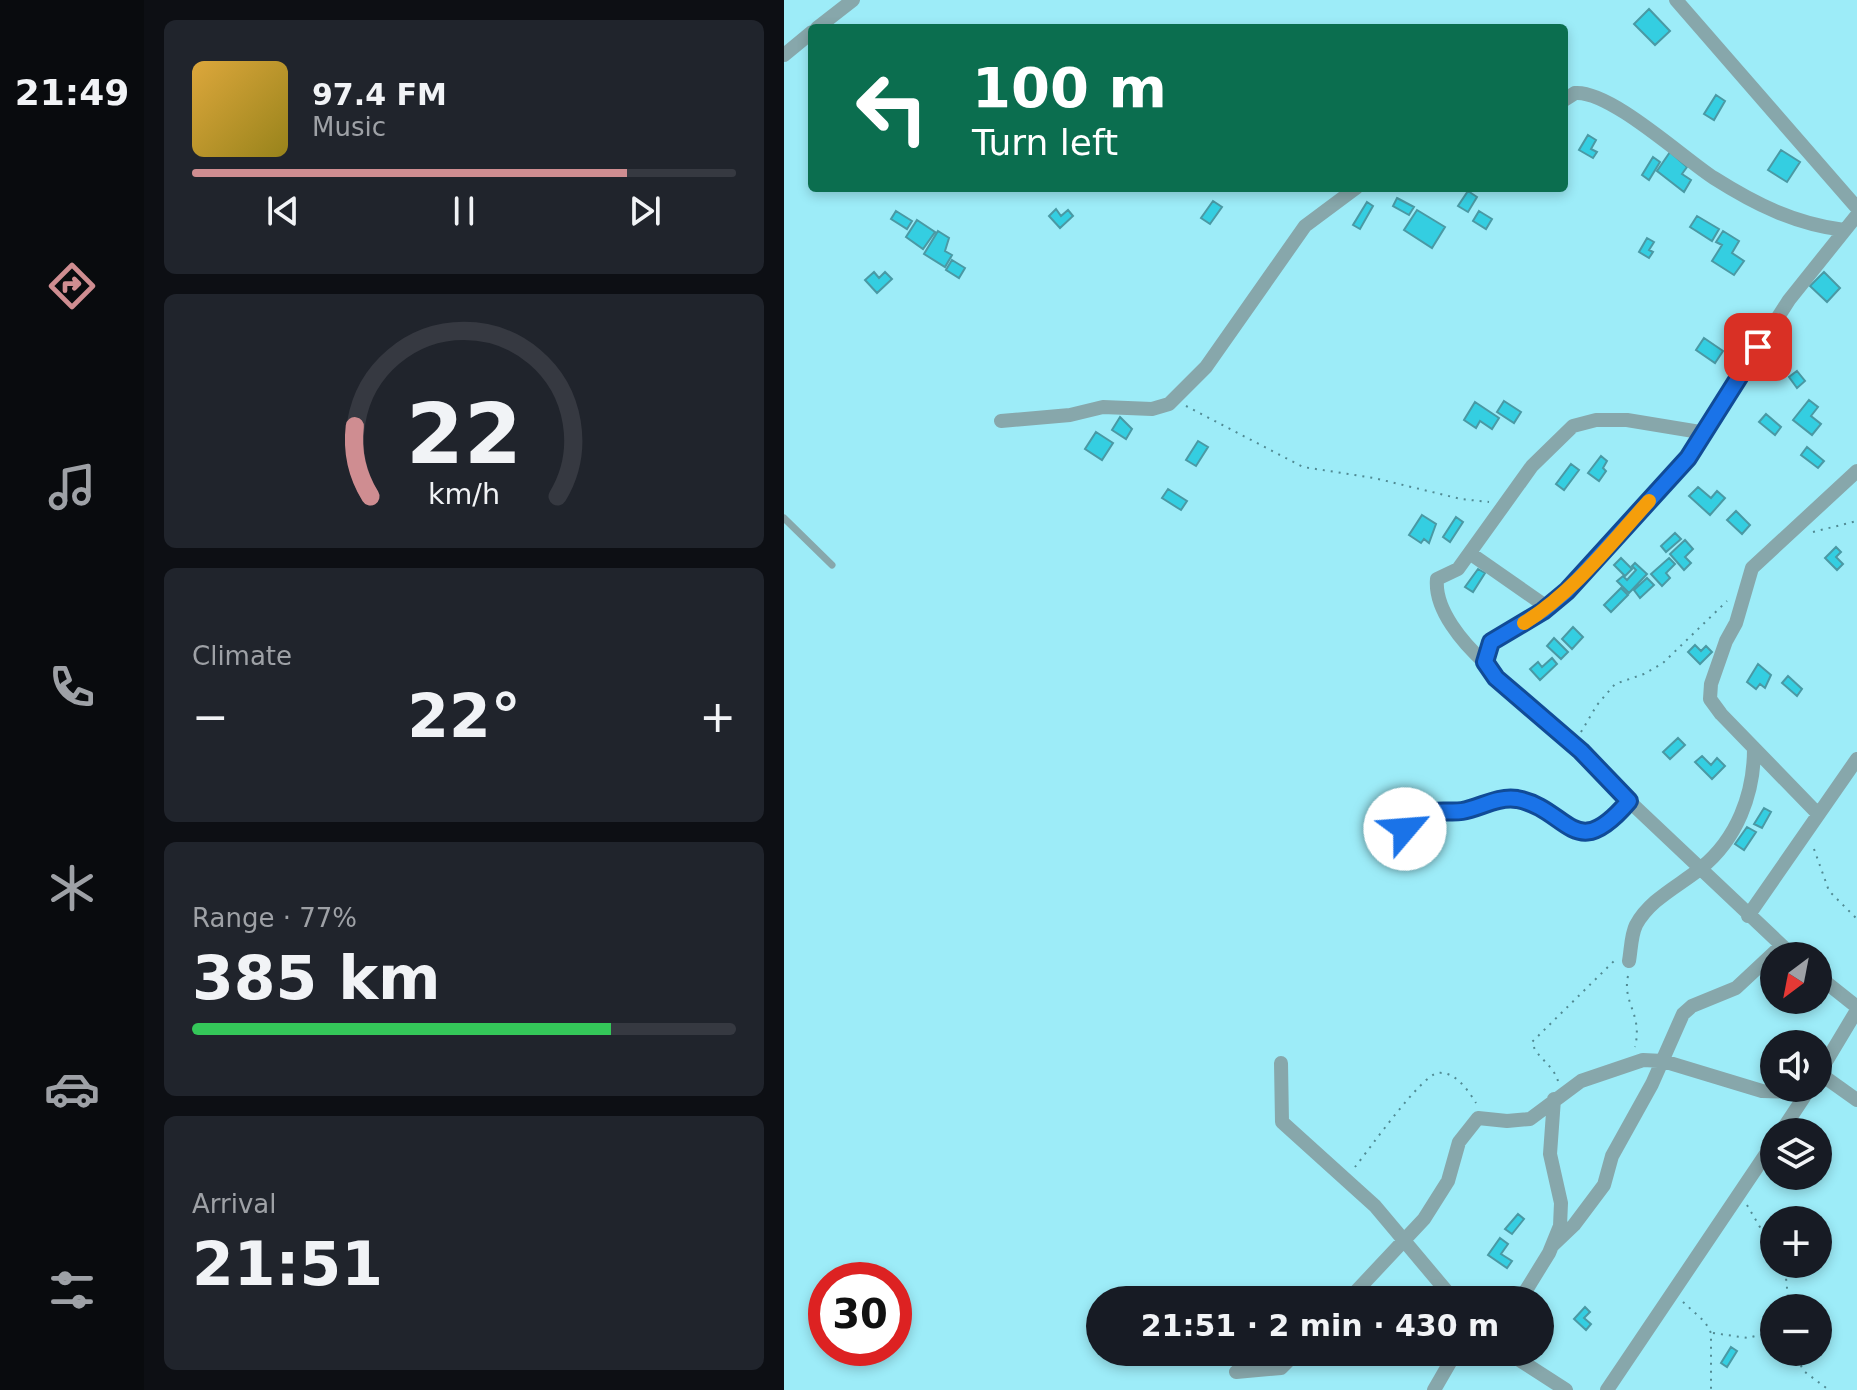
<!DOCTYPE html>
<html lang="en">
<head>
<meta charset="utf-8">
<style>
  body { margin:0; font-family:"DejaVu Sans",sans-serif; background:#20242c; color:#f1f3f6; height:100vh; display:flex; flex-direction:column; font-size:30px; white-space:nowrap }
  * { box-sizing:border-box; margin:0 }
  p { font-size:26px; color:#9ea1a6 }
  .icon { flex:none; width:44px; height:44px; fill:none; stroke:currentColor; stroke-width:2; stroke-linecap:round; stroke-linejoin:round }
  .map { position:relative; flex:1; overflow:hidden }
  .side { display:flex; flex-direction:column; gap:20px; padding:20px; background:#0d0f14; width:640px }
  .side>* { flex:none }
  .banner { position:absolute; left:24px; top:24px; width:760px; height:168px; border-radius:8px; box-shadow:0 4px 12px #0003; background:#0b6e4f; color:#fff; overflow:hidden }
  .needle { width:52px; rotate:212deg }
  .fabs { position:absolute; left:976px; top:942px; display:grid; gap:16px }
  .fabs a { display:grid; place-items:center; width:72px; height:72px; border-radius:50%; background:#171b24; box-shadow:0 4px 12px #0003; font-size:40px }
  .speed { position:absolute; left:24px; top:1262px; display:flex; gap:16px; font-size:40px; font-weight:700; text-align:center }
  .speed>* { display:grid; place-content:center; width:104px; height:104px; border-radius:50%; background:#171b24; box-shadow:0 4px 12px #0003; line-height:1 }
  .speed .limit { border:12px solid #d22; background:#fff; color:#111 }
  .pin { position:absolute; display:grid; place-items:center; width:68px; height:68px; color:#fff; margin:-34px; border-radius:16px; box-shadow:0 4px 12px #0006 }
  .me { position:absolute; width:88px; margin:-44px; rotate:63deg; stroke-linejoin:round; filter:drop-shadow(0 0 6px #0008) }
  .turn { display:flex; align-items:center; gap:28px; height:168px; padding:0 32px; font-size:36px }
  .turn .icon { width:104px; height:104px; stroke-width:2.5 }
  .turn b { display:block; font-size:56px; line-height:68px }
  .big { font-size:60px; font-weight:600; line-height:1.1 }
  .side .card { flex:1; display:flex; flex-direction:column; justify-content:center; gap:12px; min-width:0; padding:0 28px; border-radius:12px; background:#20242c }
  .side .dial { align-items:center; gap:0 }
  .dial svg { height:208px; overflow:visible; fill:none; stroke:#363941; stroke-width:7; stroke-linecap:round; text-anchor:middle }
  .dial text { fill:#f1f3f6; stroke:none }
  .song { display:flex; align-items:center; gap:24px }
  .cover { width:96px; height:96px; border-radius:12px; background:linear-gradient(135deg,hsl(40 70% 55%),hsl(50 70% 35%)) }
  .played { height:8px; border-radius:4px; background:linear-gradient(90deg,#cf8d91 80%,#363941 80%) }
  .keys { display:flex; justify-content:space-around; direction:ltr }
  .heat { display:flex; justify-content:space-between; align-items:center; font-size:44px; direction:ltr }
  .charge { height:12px; border-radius:6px; background:linear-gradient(90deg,#34c759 77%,#363941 0) }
  .trip { position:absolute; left:302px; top:1286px; width:468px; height:80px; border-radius:40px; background:#171b24; box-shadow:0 4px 12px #0003; font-weight:600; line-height:80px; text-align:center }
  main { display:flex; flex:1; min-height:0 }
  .tabs { display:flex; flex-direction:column; width:144px; justify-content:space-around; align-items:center; background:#090b0e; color:#9ea1a6 }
  .tabs .icon { width:56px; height:56px }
  .tabs .on { color:#cf8d91 }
  .tabs b { font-size:36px; color:#f1f3f6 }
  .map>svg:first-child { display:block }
  .building { fill:#34cee1; stroke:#4a99a4; stroke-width:2 }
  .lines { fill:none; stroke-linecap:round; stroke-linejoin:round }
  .path { stroke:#518a93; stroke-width:2; stroke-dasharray:2 6; stroke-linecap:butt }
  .service { stroke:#87a7ab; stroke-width:7 }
  .minor { stroke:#87a7ab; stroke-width:14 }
  .route-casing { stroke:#114b97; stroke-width:20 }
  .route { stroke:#1a73e8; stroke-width:14 }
  .slow { stroke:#f59e0b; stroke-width:14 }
</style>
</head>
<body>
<main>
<nav class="tabs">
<b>21:49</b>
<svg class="icon on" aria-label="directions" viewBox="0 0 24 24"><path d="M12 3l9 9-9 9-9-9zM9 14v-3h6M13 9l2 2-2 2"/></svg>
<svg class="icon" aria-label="music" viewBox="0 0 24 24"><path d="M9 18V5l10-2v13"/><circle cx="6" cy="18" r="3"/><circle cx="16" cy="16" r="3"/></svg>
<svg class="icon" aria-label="phone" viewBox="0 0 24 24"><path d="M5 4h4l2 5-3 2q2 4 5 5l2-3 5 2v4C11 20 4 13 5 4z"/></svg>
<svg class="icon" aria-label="climate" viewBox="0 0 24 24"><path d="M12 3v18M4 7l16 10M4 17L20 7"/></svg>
<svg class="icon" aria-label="car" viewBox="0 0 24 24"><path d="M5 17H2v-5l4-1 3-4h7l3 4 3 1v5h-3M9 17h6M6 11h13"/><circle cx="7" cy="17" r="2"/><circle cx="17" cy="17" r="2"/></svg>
<svg class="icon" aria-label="filters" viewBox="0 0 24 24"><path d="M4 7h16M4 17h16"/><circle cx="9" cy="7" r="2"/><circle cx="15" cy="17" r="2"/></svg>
</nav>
<section class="side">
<div class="card">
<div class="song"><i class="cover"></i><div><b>97.4 FM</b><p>Music</p></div></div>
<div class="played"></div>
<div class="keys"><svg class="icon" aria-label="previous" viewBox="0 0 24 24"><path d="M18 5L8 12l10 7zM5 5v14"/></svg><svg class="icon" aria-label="pause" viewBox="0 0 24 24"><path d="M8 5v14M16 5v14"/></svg><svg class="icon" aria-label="next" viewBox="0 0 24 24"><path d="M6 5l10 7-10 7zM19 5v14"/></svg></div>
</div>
<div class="card dial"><svg viewBox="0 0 100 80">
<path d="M14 69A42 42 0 1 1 86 69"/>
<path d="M14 69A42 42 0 0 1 8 42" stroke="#cf8d91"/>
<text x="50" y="56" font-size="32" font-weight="700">22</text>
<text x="50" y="72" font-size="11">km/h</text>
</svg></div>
<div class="card"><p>Climate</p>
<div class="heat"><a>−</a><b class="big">22°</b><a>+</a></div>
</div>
<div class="card"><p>Range · 77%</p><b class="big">385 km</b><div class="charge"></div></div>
<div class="card"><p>Arrival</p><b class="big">21:51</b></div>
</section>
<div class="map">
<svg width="1073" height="1390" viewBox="0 0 1073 1390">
  <rect width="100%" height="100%" fill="#9decf8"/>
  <path class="building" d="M865,9L886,31L871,45L850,24Z
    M932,95L941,101L930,120L920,114Z
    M804,135L812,140L807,149L813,152L809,158L795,150Z
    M997,150L1016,162L1003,182L984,170Z
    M886,152L903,167L898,174L907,180L900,192L873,171Z
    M869,157L876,162L865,180L858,175Z
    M684,191L693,197L684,212L674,206Z
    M613,198L630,207L625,215L609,206Z
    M429,201L438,207L426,224L417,218Z
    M583,202L589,206L576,229L569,225Z
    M272,209L277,216L284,210L289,216L276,228L265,216Z
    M633,210L661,227L648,248L620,230Z
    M112,211L128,221L123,229L107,219Z
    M695,211L708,219L702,229L689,221Z
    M913,216L935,229L928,241L906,227Z
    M133,220L151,232L139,249L122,237Z
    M154,231L165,238L161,251L168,255L161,267L140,254Z
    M939,231L955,241L948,253L960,261L950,275L928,261L938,245L932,242Z
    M863,238L870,242L865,250L869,252L865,258L855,252Z
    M168,260L181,268L175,278L162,270Z
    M90,272L95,278L101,272L108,279L93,293L81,280Z
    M1040,272L1056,288L1043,302L1026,286Z
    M920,338L939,351L931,363L912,350Z
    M1013,371L1021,381L1013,388L1005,377Z
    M1025,400L1034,407L1027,416L1037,424L1028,435L1009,420Z
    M720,401L737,412L730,423L713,412Z
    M691,402L715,418L708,429L696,421L692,428L680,420Z
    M982,414L997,427L991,435L975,422Z
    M336,417L348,429L342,439L328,430Z
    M312,432L329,443L318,460L301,449Z
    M414,441L424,447L412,466L402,460Z
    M1023,447L1040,461L1034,468L1017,455Z
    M817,456L823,461L819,468L822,471L815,481L804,473Z
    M787,464L795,470L780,490L772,484Z
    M914,487L927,498L933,491L941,498L926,515L905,496Z
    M384,489L403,501L397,510L378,498Z
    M952,511L966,525L958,534L943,520Z
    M638,515L652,524L645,543L640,539L637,543L625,535Z
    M672,517L679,522L666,542L659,537Z
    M891,533L897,539L882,552L877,546Z
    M901,540L909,549L901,557L907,563L900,570L886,554Z
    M1052,547L1057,552L1052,557L1059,564L1053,570L1041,558Z
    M837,558L848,569L841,576L830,565Z
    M885,558L891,564L882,573L886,578L878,586L867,574Z
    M851,563L863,574L845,593L833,581L839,576L843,580L852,570L848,566Z
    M694,569L701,573L689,592L681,587Z
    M863,578L870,585L856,598L850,590Z
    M837,588L844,595L827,612L820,605Z
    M789,627L799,637L788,649L778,639Z
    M770,638L784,652L777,659L763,646Z
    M911,645L917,651L922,646L928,652L916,664L904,652Z
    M768,658L773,664L756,680L746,669L754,662L758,667Z
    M974,664L987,675L981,688L976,684L972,689L963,682Z
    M1004,676L1018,689L1013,696L998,683Z
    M894,738L901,745L886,759L879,752Z
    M918,756L927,765L933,758L941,766L928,779L911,762Z
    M980,808L987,812L978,828L970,824Z
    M963,827L972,832L960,850L951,844Z
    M734,1214L740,1219L728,1234L721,1229Z
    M716,1238L724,1244L717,1254L728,1261L723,1268L704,1255Z
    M801,1307L806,1312L800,1318L807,1324L802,1330L790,1319Z
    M947,1347L953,1351L943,1367L937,1363Z"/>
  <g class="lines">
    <path class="path" d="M402,406L519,467L590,478L677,499L705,502
      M1029,532L1073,521
      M797,732L813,705L831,684L860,674L879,663L943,601
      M1030,849L1045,891L1073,919
      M844,976C838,1003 859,1014 851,1047
      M774,1081C769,1064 752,1058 748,1042L831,960
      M571,1167C584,1151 638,1074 654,1073C671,1071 684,1090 692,1103
      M963,1205L990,1251
      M996,1264L1002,1278L1005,1308
      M899,1302L921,1322L927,1333V1390
      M929,1333L964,1338L990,1331
      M1008,1352L1021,1372L1045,1390"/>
    <path class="service" d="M0,518L48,565"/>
    <path class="minor" d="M892,0L1073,208
      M33,28L69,0
      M0,55L28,32
      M780,100L791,93C826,90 899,158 930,178C971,204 1011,224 1060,230
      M217,421L286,415L319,407L368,409L385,404L422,367L521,226L572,188
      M687,554L763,607
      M701,663C680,644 650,610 653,579L674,569L748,466L789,426L812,420H843L922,433
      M1034,814L937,714L926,699L927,684L942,641L952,623L968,568L1073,471
      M621,829C627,824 633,818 641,814C653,809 666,813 678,811C698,808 717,793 739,801C789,819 795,859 845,801
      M964,916L1073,759
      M1009,956L845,801L797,751L712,678L701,659L707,642L759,611L798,576L904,458L1005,300L1073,215
      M845,961C847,950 847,935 852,925C866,899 895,886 917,868C953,839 970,794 970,749
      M1034,976L1073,1007
      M497,1063L498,1122L591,1206L670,1300
      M1035,1073L1073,1100
      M1034,1075L1073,1010
      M997,1132L1026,1088
      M769,1245L790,1225L820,1185L828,1156L868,1084L899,1014L908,1006L952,988L997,946
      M564,1300L640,1219L664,1181L675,1142L694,1118L723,1121L746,1119L797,1081L859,1060L879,1061L978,1091L1024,1092
      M736,1300L765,1253L776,1226L777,1203L766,1154L770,1099
      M723,1352L782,1390
      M452,1372L497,1368L513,1352
      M650,1390L672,1352
      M823,1390L990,1142"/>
  </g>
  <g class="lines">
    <defs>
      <path id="route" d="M621,829C627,824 633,818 641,814C653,809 666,813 678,811C696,808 713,796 733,799C785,809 790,866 845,801L797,751L712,678L701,662L707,642L759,611L783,591L904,458L974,347"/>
    </defs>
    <use href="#route" class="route-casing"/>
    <use href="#route" class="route"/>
    <path class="slow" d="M740,623C790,592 826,544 865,501"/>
  </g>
</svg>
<div class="fabs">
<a><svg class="needle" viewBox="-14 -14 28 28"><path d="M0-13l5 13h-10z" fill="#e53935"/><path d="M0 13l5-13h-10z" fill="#9ea1a6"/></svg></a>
<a><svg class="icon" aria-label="sound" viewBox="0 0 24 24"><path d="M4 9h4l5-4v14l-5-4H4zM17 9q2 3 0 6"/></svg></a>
<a><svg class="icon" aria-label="layers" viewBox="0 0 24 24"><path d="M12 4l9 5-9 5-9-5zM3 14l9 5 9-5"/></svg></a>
<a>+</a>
<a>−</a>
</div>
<div class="speed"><div class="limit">30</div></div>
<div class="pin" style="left:974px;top:347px;background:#d93025"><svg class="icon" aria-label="arrive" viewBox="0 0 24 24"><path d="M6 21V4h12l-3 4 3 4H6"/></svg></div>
<svg class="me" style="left:621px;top:829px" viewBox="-20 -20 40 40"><circle r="19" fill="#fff"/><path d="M0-13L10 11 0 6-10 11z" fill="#1a73e8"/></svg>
<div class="trip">21:51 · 2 min · 430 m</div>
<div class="banner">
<div class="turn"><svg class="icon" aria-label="left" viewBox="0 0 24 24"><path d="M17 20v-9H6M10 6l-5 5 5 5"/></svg><div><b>100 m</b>Turn left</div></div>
</div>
</div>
</main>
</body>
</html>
